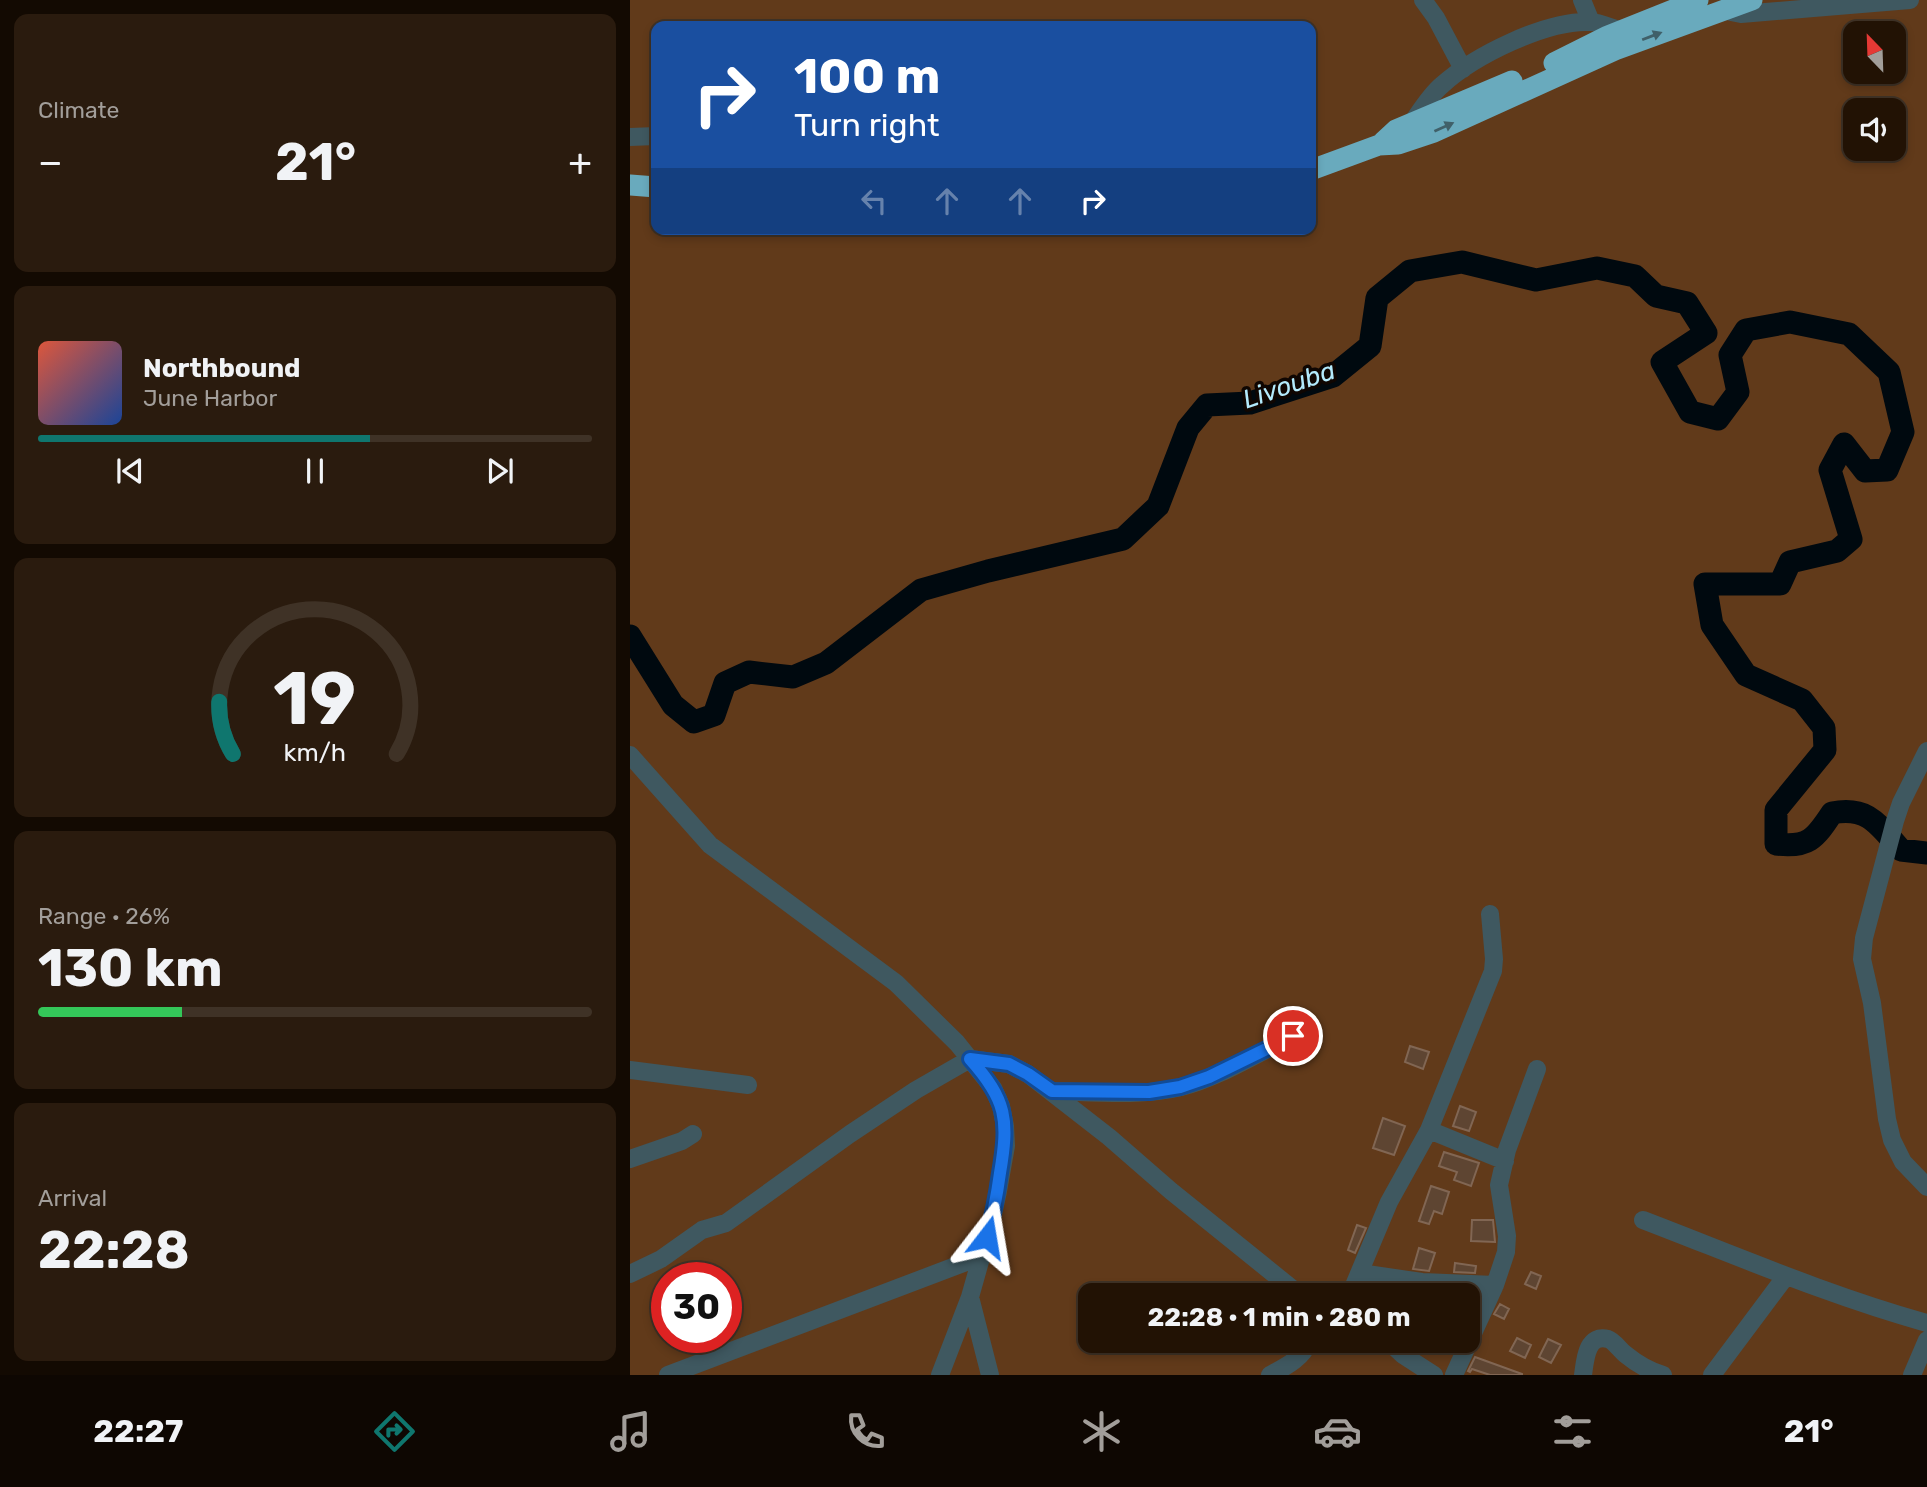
<!DOCTYPE html>
<html lang="en">
<head>
<meta charset="utf-8">
<style>
  body { margin:0; font-family:Rubik,sans-serif; background:#2a1b0e; color:#f1f3f6; height:100vh; display:flex; flex-direction:column; font-size:26px; white-space:nowrap }
  * { box-sizing:border-box; margin:0 }
  p { font-size:23px; color:#a29e9a }
  .icon { flex:none; width:38px; height:38px; fill:none; stroke:currentColor; stroke-width:2; stroke-linecap:round; stroke-linejoin:round }
  .map { position:relative; flex:1; overflow:hidden }
  .sheet { display:flex; flex-direction:column; gap:14px; padding:14px; background:#130a02; width:630px }
  .sheet>* { flex:none }
  .hud { position:absolute; left:21px; top:21px; width:665px; height:214px; border-radius:14px; box-shadow:0 4px 10px #0003,0 0 0 2px #3f3226; background:#1a4fa0; color:#fff; overflow:hidden }
  .needle { width:46px; rotate:337deg }
  .buttons { position:absolute; left:1213px; top:21px; display:grid; gap:14px }
  .buttons a { display:grid; place-items:center; width:63px; height:63px; border-radius:14px; background:#221204; box-shadow:0 4px 10px #0003,0 0 0 2px #3f3226; font-size:35px }
  .speed { position:absolute; left:21px; top:1262px; display:flex; gap:14px; font-size:35px; font-weight:700; text-align:center }
  .speed>* { display:grid; place-content:center; width:91px; height:91px; border-radius:50%; background:#221204; box-shadow:0 4px 10px #0003,0 0 0 2px #3f3226; line-height:1 }
  .speed .limit { border:10px solid #d22; background:#fff; color:#111 }
  .pin { position:absolute; display:grid; place-items:center; width:60px; height:60px; color:#fff; margin:-30px; border:4px solid #fff; border-radius:50%; box-shadow:0 2px 7px #0007 }
  .me { position:absolute; width:77px; margin:-38px; rotate:14deg; stroke-linejoin:round; filter:drop-shadow(0 0 5px #0008) }
  .turn { display:flex; align-items:center; gap:24px; height:147px; padding:0 28px; font-size:32px }
  .turn .icon { width:91px; height:91px; stroke-width:2.5 }
  .turn b { display:block; font-size:49px; line-height:60px }
  .lanes { display:flex; align-items:center; height:66px; padding:0 28px; background:#0003; justify-content:center; gap:35px; direction:ltr }
  .lanes .off { opacity:.35 }
  .big { font-size:52px; font-weight:700; line-height:1.1 }
  .sheet .card { flex:1; display:flex; flex-direction:column; justify-content:center; gap:10px; min-width:0; padding:0 24px; border-radius:14px; background:#2a1b0e }
  .sheet .dial { align-items:center; gap:0 }
  .dial svg { height:182px; overflow:visible; fill:none; stroke:#3f3226; stroke-width:7; stroke-linecap:round; text-anchor:middle }
  .dial text { fill:#f1f3f6; stroke:none }
  .song { display:flex; align-items:center; gap:21px }
  .cover { width:84px; height:84px; border-radius:10px; background:linear-gradient(135deg,hsl(10 70% 55%),hsl(220 70% 35%)) }
  .played { height:7px; border-radius:4px; background:linear-gradient(90deg,#0f766e 60%,#3f3226 60%) }
  .keys { display:flex; justify-content:space-around; direction:ltr }
  .heat { display:flex; justify-content:space-between; align-items:center; font-size:38px; direction:ltr }
  .charge { height:10px; border-radius:5px; background:linear-gradient(90deg,#34c759 26%,#3f3226 0) }
  .trip { position:absolute; left:448px; top:1283px; width:402px; height:70px; border-radius:14px; background:#221204; box-shadow:0 4px 10px #0003,0 0 0 2px #3f3226; font-weight:700; line-height:70px; text-align:center }
  .menu { display:flex; height:112px; justify-content:space-around; align-items:center; background:#0e0702; color:#a29e9a }
  .menu .icon { width:49px; height:49px }
  .menu .on { color:#0f766e }
  .menu b { font-size:32px; color:#f1f3f6 }
  main { display:flex; flex:1; min-height:0 }
  .map>svg:first-child { display:block }
  .green { fill:#613a1a; fill-rule:evenodd }
  .lines { fill:none; stroke-linecap:round; stroke-linejoin:round }
  .river { stroke:#00090f; stroke-width:23 }
  .building { fill:#5e4532; stroke:#816653; stroke-width:2 }
  .minor { stroke:#3f5860; stroke-width:18 }
  .highway { stroke:#69aabd; stroke-width:21 }
  .oneway { fill:#406069 }
  .route-casing { stroke:#114b97; stroke-width:18 }
  .route { stroke:#1a73e8; stroke-width:12 }
  .labels { text-anchor:middle; dominant-baseline:central; stroke-width:7; stroke-linejoin:round; paint-order:stroke }
  .water-label { font-size:26px; font-style:italic; fill:#b3eafc; stroke:#0f0602 }
</style>
</head>
<body>
<main>
<section class="sheet">
<div class="card"><p>Climate</p>
<div class="heat"><a>−</a><b class="big">21°</b><a>+</a></div>
</div>
<div class="card">
<div class="song"><i class="cover"></i><div><b>Northbound</b><p>June Harbor</p></div></div>
<div class="played"></div>
<div class="keys"><svg class="icon" aria-label="previous" viewBox="0 0 24 24"><path d="M18 5L8 12l10 7zM5 5v14"/></svg><svg class="icon" aria-label="pause" viewBox="0 0 24 24"><path d="M8 5v14M16 5v14"/></svg><svg class="icon" aria-label="next" viewBox="0 0 24 24"><path d="M6 5l10 7-10 7zM19 5v14"/></svg></div>
</div>
<div class="card dial"><svg viewBox="0 0 100 80">
<path d="M14 69A42 42 0 1 1 86 69"/>
<path d="M14 69A42 42 0 0 1 8 46" stroke="#0f766e"/>
<text x="50" y="56" font-size="32" font-weight="700">19</text>
<text x="50" y="72" font-size="11">km/h</text>
</svg></div>
<div class="card"><p>Range · 26%</p><b class="big">130 km</b><div class="charge"></div></div>
<div class="card"><p>Arrival</p><b class="big">22:28</b></div>
</section>
<div class="map">
<svg width="1297" height="1375" viewBox="0 0 1297 1375">
  <rect width="100%" height="100%" fill="#2e1806"/>
  <path class="green" d="M0,0H1297V1375H0ZM26,26H681V229H26ZM1225,33H1264V72H1225ZM1225,110H1264V149H1225ZM37,1278H96V1337H37ZM460,1295H838V1340H460Z"/>
  <g class="lines">
    <path class="river" d="M0,636L43,705L64,722L84,715L95,683L119,672L163,677L196,663L291,590L358,571L493,539L528,506L558,428L577,405L620,403L703,376L740,346L747,298L780,271L832,262L906,280L967,268L1005,276L1026,296L1057,303L1076,333L1032,362L1060,412L1088,419L1108,392L1100,355L1116,330L1160,322L1219,334L1259,372L1273,432L1257,470L1235,471L1214,444L1200,470L1221,539L1207,551L1160,562L1150,584H1075L1082,625L1116,675L1172,700L1194,728L1195,750L1146,810V844C1178,848 1185,839 1202,813C1238,806 1248,824 1271,850L1297,853"/>
  </g>
  <path class="building" d="M780,1046L799,1052L793,1069L775,1062Z
    M830,1106L846,1112L839,1131L823,1126Z
    M753,1118L775,1126L764,1155L743,1148Z
    M814,1152L849,1163L841,1186L824,1180L827,1172L809,1166Z
    M801,1186L819,1192L812,1214L804,1211L799,1224L789,1221Z
    M842,1220H863L865,1242L841,1241Z
    M727,1225L736,1228L725,1253L718,1250Z
    M789,1248L805,1253L799,1271L783,1269Z
    M825,1263L846,1266L845,1273L824,1272Z
    M901,1272L911,1276L906,1289L895,1284Z
    M870,1304L879,1309L874,1319L864,1314Z
    M887,1338L901,1345L895,1358L880,1351Z
    M918,1339L931,1345L921,1363L909,1357Z
    M845,1357L892,1374V1375H860L842,1369L840,1372L838,1371Z"/>
  <g class="lines">
    <path class="minor" d="M793,0L806,18L833,69
      M952,0L961,22
      M1097,7L1101,12L1111,14L1280,0
      M782,123C791,110 800,95 812,85C844,56 916,20 960,22C970,22 981,28 991,31
      M0,137L26,136
      M1297,751L1271,803L1265,821L1234,938L1232,959L1242,1003L1257,1119L1262,1140L1273,1162L1297,1187
      M0,755L80,845L266,983L327,1043L363,1088L371,1106L375,1126L376,1146L368,1191L362,1219L340,1297L310,1375
      M0,1070L118,1085
      M422,1091C464,1092 510,1097 551,1087C590,1077 627,1053 663,1036
      M799,1130L875,1161
      M0,1159L52,1141L63,1134
      M1013,1220C1107,1256 1200,1296 1297,1323
      M730,1273L792,1282L865,1285
      M0,1274L31,1259L72,1230L96,1223L220,1134L286,1090L340,1059L379,1064L398,1074L479,1137L541,1191L670,1295
      M720,1295L759,1202L799,1130L863,971L864,959L860,914
      M340,1297L360,1375
      M757,1340L773,1355L804,1375
      M38,1375L352,1256
      M640,1375C657,1366 672,1359 680,1340
      M824,1375L865,1285L876,1252L877,1236L869,1185L877,1150L907,1069
      M953,1375C955,1362 956,1333 978,1339C984,1341 989,1349 995,1354C1006,1363 1019,1371 1033,1375
      M1082,1375L1156,1276
      M1282,1375L1297,1340"/>
    <path class="highway" d="M924,63L978,36L1068,0
      M753,142L766,130L882,81
      M681,170L749,145L768,144L804,132L985,50L1122,0
      M0,185L26,187"/>
  </g>
  <defs><path id="oneway-solid" d="M-6-.8H1V-3.2L6.5 0L1 3.2V.8H-6Z" transform="scale(1.75)"/></defs>
  <g class="oneway">
    <use href="#oneway-solid" transform="translate(1022 36) rotate(-21)"/>
    <use href="#oneway-solid" transform="translate(814 127) rotate(-24)"/>
  </g>
  <g class="lines">
    <defs>
      <path id="route" d="M357,1237C363,1216 367,1195 370,1173C379,1120 377,1100 340,1059L379,1064L398,1074L422,1091L519,1092L550,1087L579,1077L663,1036"/>
    </defs>
    <use href="#route" class="route-casing"/>
    <use href="#route" class="route"/>
  </g>
  <g class="labels">
    <g class="water-label">
      <text transform="translate(659 385) rotate(-19)">Livouba</text>
    </g>
  </g>
</svg>
<div class="buttons">
<a><svg class="needle" viewBox="-14 -14 28 28"><path d="M0-13l5 13h-10z" fill="#e53935"/><path d="M0 13l5-13h-10z" fill="#a29e9a"/></svg></a>
<a><svg class="icon" aria-label="sound" viewBox="0 0 24 24"><path d="M4 9h4l5-4v14l-5-4H4zM17 9q2 3 0 6"/></svg></a>
</div>
<div class="speed"><div class="limit">30</div></div>
<div class="pin" style="left:663px;top:1036px;background:#d93025"><svg class="icon" aria-label="arrive" viewBox="0 0 24 24"><path d="M6 21V4h12l-3 4 3 4H6"/></svg></div>
<svg class="me" style="left:357px;top:1237px" viewBox="-20 -20 40 40"><path d="M0-17L14 15 0 8-14 15z" fill="#1a73e8" stroke="#fff" stroke-width="4"/></svg>
<div class="trip">22:28 · 1 min · 280 m</div>
<div class="hud">
<div class="turn"><svg class="icon" aria-label="right" viewBox="0 0 24 24"><path d="M7 20v-9h11M14 6l5 5-5 5"/></svg><div><b>100 m</b>Turn right</div></div>
<div class="lanes"><svg class="icon off" aria-label="left" viewBox="0 0 24 24"><path d="M17 20v-9H6M10 6l-5 5 5 5"/></svg><svg class="icon off" aria-label="ahead" viewBox="0 0 24 24"><path d="M12 20V5M6 11l6-6 6 6"/></svg><svg class="icon off" aria-label="ahead" viewBox="0 0 24 24"><path d="M12 20V5M6 11l6-6 6 6"/></svg><svg class="icon" aria-label="right" viewBox="0 0 24 24"><path d="M7 20v-9h11M14 6l5 5-5 5"/></svg></div>
</div>
</div>
</main>
<nav class="menu">
<b>22:27</b>
<svg class="icon on" aria-label="directions" viewBox="0 0 24 24"><path d="M12 3l9 9-9 9-9-9zM9 14v-3h6M13 9l2 2-2 2"/></svg>
<svg class="icon" aria-label="music" viewBox="0 0 24 24"><path d="M9 18V5l10-2v13"/><circle cx="6" cy="18" r="3"/><circle cx="16" cy="16" r="3"/></svg>
<svg class="icon" aria-label="phone" viewBox="0 0 24 24"><path d="M5 4h4l2 5-3 2q2 4 5 5l2-3 5 2v4C11 20 4 13 5 4z"/></svg>
<svg class="icon" aria-label="climate" viewBox="0 0 24 24"><path d="M12 3v18M4 7l16 10M4 17L20 7"/></svg>
<svg class="icon" aria-label="car" viewBox="0 0 24 24"><path d="M5 17H2v-5l4-1 3-4h7l3 4 3 1v5h-3M9 17h6M6 11h13"/><circle cx="7" cy="17" r="2"/><circle cx="17" cy="17" r="2"/></svg>
<svg class="icon" aria-label="filters" viewBox="0 0 24 24"><path d="M4 7h16M4 17h16"/><circle cx="9" cy="7" r="2"/><circle cx="15" cy="17" r="2"/></svg>
<b>21°</b>
</nav>
</body>
</html>
